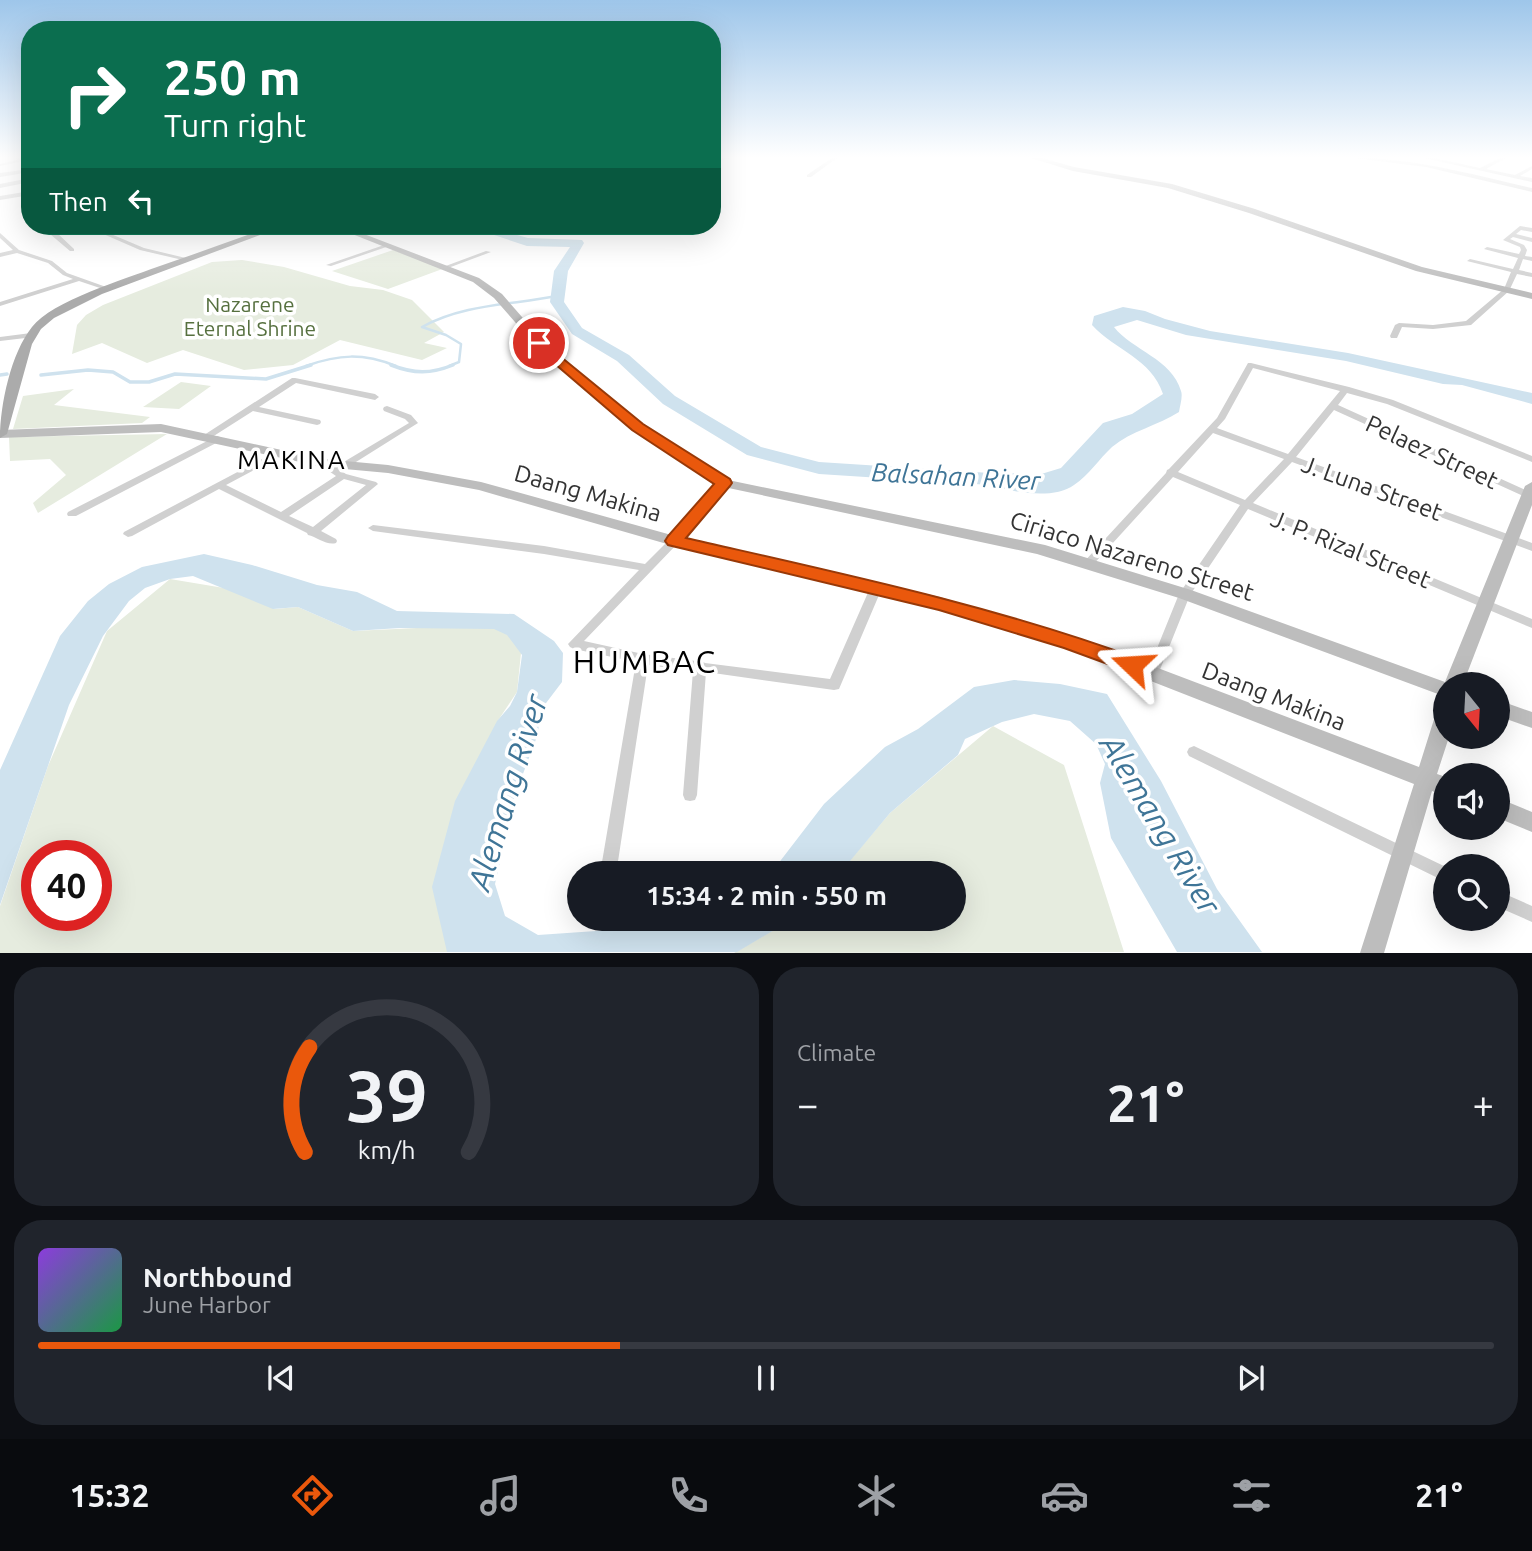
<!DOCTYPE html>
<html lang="en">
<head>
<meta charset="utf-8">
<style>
  body { margin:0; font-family:Ubuntu,sans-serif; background:#20242c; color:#f1f3f6; height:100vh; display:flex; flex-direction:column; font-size:26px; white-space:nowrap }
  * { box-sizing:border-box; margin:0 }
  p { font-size:23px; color:#9ea1a6 }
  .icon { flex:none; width:38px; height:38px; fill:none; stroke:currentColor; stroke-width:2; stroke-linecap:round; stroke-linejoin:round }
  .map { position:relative; height:953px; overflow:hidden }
  .sheet { display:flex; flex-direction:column; gap:14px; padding:14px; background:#0d0f14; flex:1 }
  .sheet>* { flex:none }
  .banner { position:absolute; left:21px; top:21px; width:700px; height:214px; border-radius:28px; box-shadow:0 7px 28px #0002; background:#0b6e4f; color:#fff; overflow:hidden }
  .needle { width:46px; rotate:162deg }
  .buttons { position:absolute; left:1433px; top:672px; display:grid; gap:14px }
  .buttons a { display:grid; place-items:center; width:77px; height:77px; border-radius:50%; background:#171b24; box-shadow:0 7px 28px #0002; font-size:35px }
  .speed { position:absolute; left:21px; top:840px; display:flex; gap:14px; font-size:35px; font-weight:700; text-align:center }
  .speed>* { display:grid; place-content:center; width:91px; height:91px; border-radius:50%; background:#171b24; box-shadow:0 7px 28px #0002; line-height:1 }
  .speed .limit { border:10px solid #d22; background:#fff; color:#111 }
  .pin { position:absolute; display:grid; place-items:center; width:60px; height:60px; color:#fff; margin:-30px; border:4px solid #fff; border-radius:50%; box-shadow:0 2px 7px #0007 }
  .me { position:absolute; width:77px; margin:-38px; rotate:290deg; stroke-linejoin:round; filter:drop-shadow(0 0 5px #0008) }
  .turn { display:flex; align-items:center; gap:24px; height:147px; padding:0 28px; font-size:32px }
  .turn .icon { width:91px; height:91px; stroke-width:2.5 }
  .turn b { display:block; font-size:49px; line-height:60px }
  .then { display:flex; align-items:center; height:66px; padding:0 28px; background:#0003; gap:14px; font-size:26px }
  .big { font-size:52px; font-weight:700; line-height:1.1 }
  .sheet .widget { flex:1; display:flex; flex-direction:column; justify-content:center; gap:10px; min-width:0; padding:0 24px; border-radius:28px; background:#20242c }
  .sheet .dial { align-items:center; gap:0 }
  .dial svg { height:182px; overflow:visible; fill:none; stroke:#363941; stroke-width:7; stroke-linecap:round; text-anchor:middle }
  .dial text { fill:#f1f3f6; stroke:none }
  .song { display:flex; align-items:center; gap:21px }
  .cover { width:84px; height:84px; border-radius:10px; background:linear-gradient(135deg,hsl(270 70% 55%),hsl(140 70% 35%)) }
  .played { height:7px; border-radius:4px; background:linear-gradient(90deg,#ea580c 40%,#363941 40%) }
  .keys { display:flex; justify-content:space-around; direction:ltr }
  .heat { display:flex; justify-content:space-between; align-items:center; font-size:38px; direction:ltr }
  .sheet .tiles { flex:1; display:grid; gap:14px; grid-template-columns:1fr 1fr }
  .widget:last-child { grid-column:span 2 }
  .trip { position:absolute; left:567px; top:861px; width:399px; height:70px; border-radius:35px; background:#171b24; box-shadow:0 7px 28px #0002; font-weight:700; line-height:70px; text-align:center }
  .dock { display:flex; height:112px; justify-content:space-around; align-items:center; background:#090b0e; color:#9ea1a6 }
  .dock .icon { width:49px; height:49px }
  .dock .selected { color:#ea580c }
  .dock b { font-size:32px; color:#f1f3f6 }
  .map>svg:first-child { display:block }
  .green { fill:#e6ecdf; fill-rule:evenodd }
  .water { fill:#cfe2ee }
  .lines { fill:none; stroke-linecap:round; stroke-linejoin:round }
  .stream-far1 { stroke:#cfe2ee; stroke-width:2.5 }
  .stream { stroke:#cfe2ee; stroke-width:3.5 }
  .river { fill:#cfe2ee; fill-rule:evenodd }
  .street { fill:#d0d0d0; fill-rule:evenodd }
  .secondary { fill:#bdbdbd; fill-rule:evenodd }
  .primary { fill:#ababab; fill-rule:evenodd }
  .route { fill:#ea580c; stroke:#983908; stroke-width:2 }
  .labels { text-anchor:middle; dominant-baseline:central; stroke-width:7; stroke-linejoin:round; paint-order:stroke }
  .far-park-label { font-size:21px; fill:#56703f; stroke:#fff }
  .street-label { font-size:24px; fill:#333; stroke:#fff }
  .neighbourhood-label { font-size:26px; letter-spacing:2px; fill:#000; stroke:#fff }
  .water-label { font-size:26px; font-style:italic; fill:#3f7597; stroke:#fff }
  .near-neighbourhood-label { font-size:32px; letter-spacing:2px; fill:#000; stroke:#fff }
  .near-water-label { font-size:32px; font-style:italic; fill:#3f7597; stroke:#fff }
</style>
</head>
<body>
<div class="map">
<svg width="1532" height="953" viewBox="0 0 1532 953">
  <rect width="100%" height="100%" fill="#fff"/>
  <path class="green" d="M393,250L445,268L388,289L332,271Z
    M242,260L284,267L350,286L383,290L412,300L444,332L424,343L447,348L422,360L340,340L293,365L244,370L183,350L147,363L102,343L72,354L77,325L86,315L103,305L212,262Z
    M181,382L211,386L179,409L143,407Z
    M74,389L54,405L150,417L142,423L13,429L23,396Z
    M167,434L38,513L33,503L66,475L50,459L10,461L9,437Z
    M170,579L230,589L275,609L298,607L353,631L503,624L521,653L517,692L497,722L447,952L0,953V906L48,766L107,631ZM37,856H96V915H37Z
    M993,726L1064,765L1124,952L734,953L793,919H954V873H839L890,813Z"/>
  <path class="water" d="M1123,307L1145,311L1165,319L1210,331L1348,353L1532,393V404L1462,385L1443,384L1346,361L1186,335L1137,320L1114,327C1132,350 1172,359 1181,391C1183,396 1180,406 1179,412C1159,425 1131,431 1112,447C1099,459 1089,475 1074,485C1047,504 992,487 964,477L995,472L1038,475L1061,468L1103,423L1132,414L1163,394C1151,358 1116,351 1092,325L1094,316Z
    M204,554L252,565L317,585L357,592L397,611L514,614L554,641L563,653L562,682L540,711L538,734L515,795L495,884L505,916L538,935L596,931L685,919H793L737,952H447L432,887L455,801L497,721L510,706L517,692L522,655L507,635L494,629L400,628L353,631L298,607L273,609L193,576L170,579L145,588L129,601L103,636L69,705L0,905V770L60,636L88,601L109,584L142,567Z
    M1014,680L1060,684L1107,694L1161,781L1217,889L1262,952H1177L1111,838L1100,783L1105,764L1096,744L1070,721L1034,714L1002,722L965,739L958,755L890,813L840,873H771L824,804L885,747L918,729L974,687Z"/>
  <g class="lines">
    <path class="stream-far1" d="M306,366C339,354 363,353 396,366
      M449,366L459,362L461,344L446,335L422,327C464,304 511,305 557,296"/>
    <path class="stream" d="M391,365C414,374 431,374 453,365
      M0,375L7,374
      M41,375L88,370L113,372L130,382H149L175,374L266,379L311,365"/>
    <path class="river" d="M467,226H485L528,238L582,240L584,243L568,271L564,302L582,328L629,355L675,396L761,447L819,462L990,473L1000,479L990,485L819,474L747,455L663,404L617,361L572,334L550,302L554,271L570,247L527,246Z"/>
    <path class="street" d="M15,158H21L24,161L0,166V164L17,160Z
      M720,158H730L712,162V159Z
      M832,158H837L811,177H807V175Z
      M1355,158C1415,158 1474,175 1532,188V192L1426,167Z
      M1424,158H1434L1480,168L1500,158H1506L1486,169L1515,175L1532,166V169L1520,176L1532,178V182Z
      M30,169V172L0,177V173Z
      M30,178V182L0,188V184Z
      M30,191V195L0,200V196Z
      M30,203V210L27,208V205Z
      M43,226H49L54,230L71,226H79L57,233L74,249V251H70L50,234Z
      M85,226H92L144,248L190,259L187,261L140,250Z
      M1520,226L1532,228V232L1521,230L1516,234L1532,238V242L1513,237L1510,239L1524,245L1527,250L1525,256L1532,257V261L1523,259L1519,270L1532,273V277L1517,274L1509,291L1471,325L1433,329L1402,327L1397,338H1391L1390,336L1395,325L1399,323L1433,325L1466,321L1504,289L1511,272L1467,261L1470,259L1513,269L1518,258L1484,249L1487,247L1519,254L1521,250L1520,247L1503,240Z
      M0,233L19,250L52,261L67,273L109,288L106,290L79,281L0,306V302L73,279L63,275L48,263L17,253L0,257V253L13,250L0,238Z
      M387,244L392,245L331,266L326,265Z
      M486,251L491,252L448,268L443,267Z
      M31,333H34V337L0,341V337Z
      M1248,363H1251L1349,387L1393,400L1532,456V462L1387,404L1347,393L1338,405L1532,493V500L1334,410L1296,457L1532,543V551L1292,462L1253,503L1532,619V628L1248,509L1190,595L1157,677L1153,678L1149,677L1147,673L1179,594L1240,505L1173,477L1091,567H1083L1082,564L1166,473L1167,470L1169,469L1217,418ZM1253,368L1340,391L1288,454L1217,428L1225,419ZM1213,433L1284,459L1245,500L1178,472Z
      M292,378H295L375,394L379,397L375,400L296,383L259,407L320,420L321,422L320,424L317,425L253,411L209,439H203L201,437Z
      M387,406L411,415L418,423L348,467H342L340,465L342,463L409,423L405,419L384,411L383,409L384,407Z
      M217,436L220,437L222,439L220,441L76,516H68L67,514L68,512Z
      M279,450L284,453L282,455L226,485L281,512L336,476L320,465L318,463L320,461H326L346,474L376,482L378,484L321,531L336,539L337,541L336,543C327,546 317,537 308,535L307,533L219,489L132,536L128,537L123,534L124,532ZM344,479L366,485L313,527L289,516Z
      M724,480L727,481L729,483L727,485L678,543L584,641L643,654L696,661L700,660L705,663L830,679L870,588L872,585H880L882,588L839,689L834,690L706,672L697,795L695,800L690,801L685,800L683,795L693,671L648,665L617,868L615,873H603L601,868L636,662L574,649L570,647L568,644L639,570L544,554L373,531L368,528L373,525L544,546L645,564L670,539L721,481Z
      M1194,746L1446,867V882L1189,756L1187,752L1189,748Z
      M1498,891L1532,906V922L1498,907Z"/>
    <path class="secondary" d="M1031,158H1042L1074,167L1172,184L1255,209L1422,267L1532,293V299L1416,271L1249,213L1168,188L1073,171Z
      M332,226H343L479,278L502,294L543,341L642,424L728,480L1045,545L1191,590L1445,682L1525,486L1532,482V505L1463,684H1446V697L1179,598L1037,554L719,486L632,430L535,345L494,298L473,282Z
      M161,424L323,459L388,465L481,482L675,536L940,597L1076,637L1419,767L1436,713L1439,707L1446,705V737H1449L1437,774L1446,777V796L1432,791L1384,953H1360L1414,784L1064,647L939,609L674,546L479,490L388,473L323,467L161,432L0,438V430Z
      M1498,700L1532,712V728L1498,716Z
      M1498,798L1532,812V832L1498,818Z"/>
    <path class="primary" d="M273,226H284L102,294L54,318L41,329L32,344L7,434L0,438C0,405 11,353 32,327C52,301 125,279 157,267C195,254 234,240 273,226Z"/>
  </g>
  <linearGradient id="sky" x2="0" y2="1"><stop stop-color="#9ec6ea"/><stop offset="0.54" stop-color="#fff"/><stop offset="1" stop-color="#fff" stop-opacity="0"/></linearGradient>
  <rect width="1532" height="291" fill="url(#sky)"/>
  <path class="route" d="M539,339L643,424L730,479L732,483L730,486L686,538C839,573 992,605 1139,659L1142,665L1139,671L1132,673L1064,648L939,610L668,545L665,541L668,536L714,484L632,430L534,346V340Z"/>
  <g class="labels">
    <g class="far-park-label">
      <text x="250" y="304">Nazarene<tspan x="250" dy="24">Eternal Shrine</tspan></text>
    </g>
    <g class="street-label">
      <text transform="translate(1432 452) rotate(25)">Pelaez Street</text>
      <text transform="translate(1372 488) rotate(20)">J. Luna Street</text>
      <text transform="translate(588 493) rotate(16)">Daang Makina</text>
      <text transform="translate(1351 549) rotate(22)">J. P. Rizal Street</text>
      <text transform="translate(1132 556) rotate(17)">Ciriaco Nazareno Street</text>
      <text transform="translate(1274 696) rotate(21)">Daang Makina</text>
    </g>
    <g class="neighbourhood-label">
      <text x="292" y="459">MAKINA</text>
    </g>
    <g class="water-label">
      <text transform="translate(956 476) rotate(3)">Balsahan River</text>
    </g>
    <g class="near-neighbourhood-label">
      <text x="645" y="661">HUMBAC</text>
    </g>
    <g class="near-water-label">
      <text transform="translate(507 792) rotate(-73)">Alemang River</text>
      <text transform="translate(1161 824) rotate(59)">Alemang River</text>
    </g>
  </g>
</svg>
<div class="buttons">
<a><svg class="needle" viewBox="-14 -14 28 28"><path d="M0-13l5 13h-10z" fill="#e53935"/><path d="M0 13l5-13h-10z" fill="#9ea1a6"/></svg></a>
<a><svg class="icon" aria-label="sound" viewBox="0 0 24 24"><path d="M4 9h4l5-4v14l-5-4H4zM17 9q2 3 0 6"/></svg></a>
<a><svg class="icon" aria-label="search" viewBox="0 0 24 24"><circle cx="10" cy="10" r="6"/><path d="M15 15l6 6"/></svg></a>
</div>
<div class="speed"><div class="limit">40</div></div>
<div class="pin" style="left:539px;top:343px;background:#d93025"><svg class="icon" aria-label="arrive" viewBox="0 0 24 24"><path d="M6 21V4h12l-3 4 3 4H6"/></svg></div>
<svg class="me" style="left:1132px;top:665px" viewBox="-20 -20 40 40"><path d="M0-17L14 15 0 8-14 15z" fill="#ea580c" stroke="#fff" stroke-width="4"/></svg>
<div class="trip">15:34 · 2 min · 550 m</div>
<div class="banner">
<div class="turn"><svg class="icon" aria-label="right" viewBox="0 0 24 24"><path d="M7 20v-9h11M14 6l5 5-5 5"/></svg><div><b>250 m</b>Turn right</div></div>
<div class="then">Then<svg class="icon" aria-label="left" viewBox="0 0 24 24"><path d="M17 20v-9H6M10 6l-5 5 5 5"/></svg></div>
</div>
</div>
<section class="sheet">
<div class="tiles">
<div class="widget dial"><svg viewBox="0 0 100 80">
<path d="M14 69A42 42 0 1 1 86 69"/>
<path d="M14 69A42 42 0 0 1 16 23" stroke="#ea580c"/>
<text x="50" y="56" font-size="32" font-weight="700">39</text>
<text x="50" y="72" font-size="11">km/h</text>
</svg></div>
<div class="widget"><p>Climate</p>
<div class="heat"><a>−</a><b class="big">21°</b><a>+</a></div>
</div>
<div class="widget">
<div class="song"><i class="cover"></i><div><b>Northbound</b><p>June Harbor</p></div></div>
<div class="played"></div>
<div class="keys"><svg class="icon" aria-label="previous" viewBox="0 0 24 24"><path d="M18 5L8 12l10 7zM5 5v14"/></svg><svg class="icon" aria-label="pause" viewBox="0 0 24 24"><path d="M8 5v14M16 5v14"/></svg><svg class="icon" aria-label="next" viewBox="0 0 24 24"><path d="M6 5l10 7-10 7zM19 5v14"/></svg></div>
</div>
</div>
</section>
<nav class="dock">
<b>15:32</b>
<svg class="icon selected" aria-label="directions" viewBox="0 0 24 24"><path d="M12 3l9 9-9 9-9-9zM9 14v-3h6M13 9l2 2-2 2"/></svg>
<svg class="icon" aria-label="music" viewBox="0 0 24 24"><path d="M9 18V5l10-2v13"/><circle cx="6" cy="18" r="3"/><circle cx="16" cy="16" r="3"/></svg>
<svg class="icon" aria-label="phone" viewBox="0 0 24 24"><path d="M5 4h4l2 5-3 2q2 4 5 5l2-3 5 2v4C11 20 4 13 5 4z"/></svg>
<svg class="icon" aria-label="climate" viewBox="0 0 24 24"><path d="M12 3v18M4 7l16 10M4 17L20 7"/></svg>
<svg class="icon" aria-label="car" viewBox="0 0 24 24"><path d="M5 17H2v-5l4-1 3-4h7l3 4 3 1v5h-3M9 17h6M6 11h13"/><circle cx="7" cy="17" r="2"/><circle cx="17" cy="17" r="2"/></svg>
<svg class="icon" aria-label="filters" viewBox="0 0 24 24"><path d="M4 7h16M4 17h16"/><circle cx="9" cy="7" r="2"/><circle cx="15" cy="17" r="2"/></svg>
<b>21°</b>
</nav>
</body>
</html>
